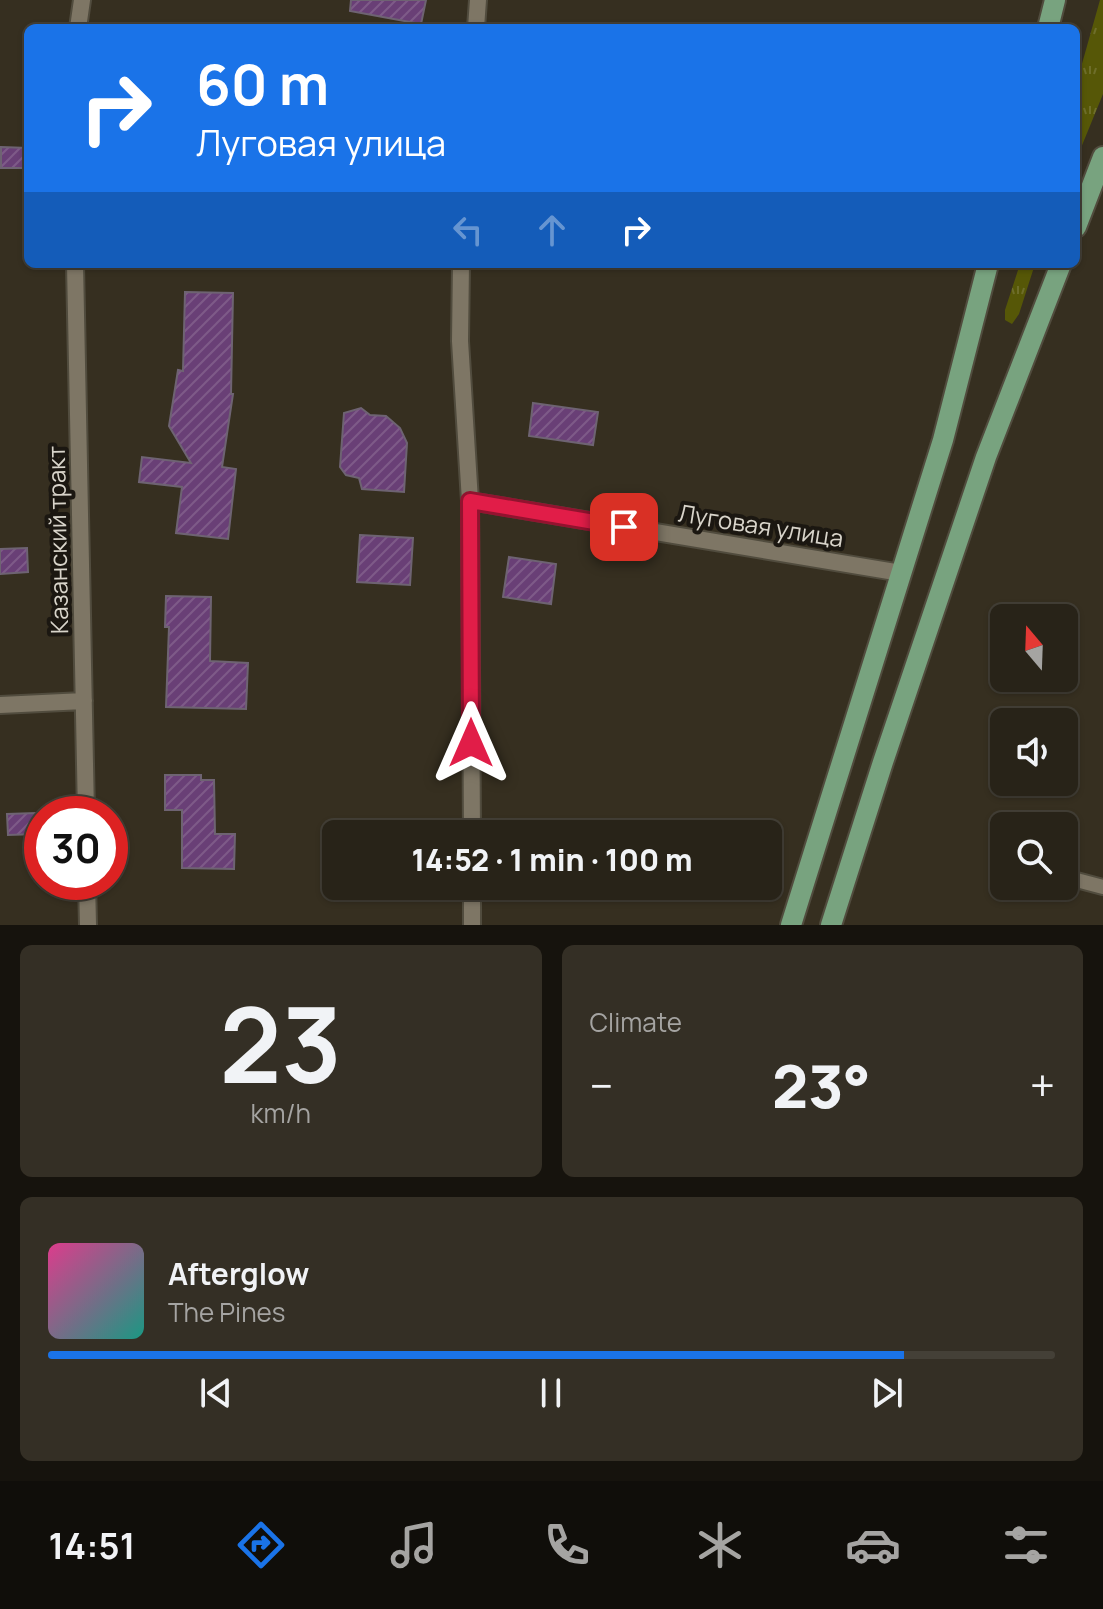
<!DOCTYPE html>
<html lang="en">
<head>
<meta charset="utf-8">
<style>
  body { margin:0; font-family:Manrope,sans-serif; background:#342f25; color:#f1f3f6; height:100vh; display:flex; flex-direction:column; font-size:30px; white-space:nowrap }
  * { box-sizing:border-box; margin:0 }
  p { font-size:26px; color:#a5a4a2 }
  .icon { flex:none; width:44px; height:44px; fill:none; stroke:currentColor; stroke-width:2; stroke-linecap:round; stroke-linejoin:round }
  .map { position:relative; height:925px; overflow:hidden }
  .sheet { display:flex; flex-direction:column; gap:20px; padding:20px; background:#16130d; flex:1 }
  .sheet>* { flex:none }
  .guide { position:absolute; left:24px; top:24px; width:1056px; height:244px; border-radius:12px; box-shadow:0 2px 6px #0004,0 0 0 2px #444037; background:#1a73e8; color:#fff; overflow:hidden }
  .needle { width:52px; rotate:341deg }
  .controls { position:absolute; left:990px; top:604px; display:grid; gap:16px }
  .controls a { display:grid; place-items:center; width:88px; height:88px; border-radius:12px; background:#282318; box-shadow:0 2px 6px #0004,0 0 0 2px #444037; font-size:40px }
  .speed { position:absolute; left:24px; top:796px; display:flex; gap:16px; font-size:40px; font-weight:700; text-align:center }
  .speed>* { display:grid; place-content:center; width:104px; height:104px; border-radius:50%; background:#282318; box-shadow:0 2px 6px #0004,0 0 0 2px #444037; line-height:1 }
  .speed .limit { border:12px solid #d22; background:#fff; color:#111 }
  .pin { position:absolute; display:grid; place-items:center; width:68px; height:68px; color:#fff; margin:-34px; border-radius:16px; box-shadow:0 4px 12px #0006 }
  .me { position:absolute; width:88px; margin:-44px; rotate:0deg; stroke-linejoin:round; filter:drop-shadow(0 0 6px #0008) }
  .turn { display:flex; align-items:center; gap:28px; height:168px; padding:0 40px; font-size:36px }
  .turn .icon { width:104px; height:104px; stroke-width:2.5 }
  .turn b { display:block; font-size:56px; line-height:68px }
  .lanes { display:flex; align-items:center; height:76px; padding:0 40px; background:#0003; justify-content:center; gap:40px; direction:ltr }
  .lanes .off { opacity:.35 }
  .big { font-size:60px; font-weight:800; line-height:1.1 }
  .sheet .card { flex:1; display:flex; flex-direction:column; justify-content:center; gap:12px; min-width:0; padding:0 28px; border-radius:12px; background:#342f25 }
  .sheet .dial { align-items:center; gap:0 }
  .dial b { font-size:104px; line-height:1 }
  .song { display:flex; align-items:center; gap:24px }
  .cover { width:96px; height:96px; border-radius:12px; background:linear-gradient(135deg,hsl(330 70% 55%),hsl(170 70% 35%)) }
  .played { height:8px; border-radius:4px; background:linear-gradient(90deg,#1a73e8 85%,#444037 85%) }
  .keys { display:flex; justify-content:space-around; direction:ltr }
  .heat { display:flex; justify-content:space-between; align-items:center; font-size:44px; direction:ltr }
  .sheet .tiles { flex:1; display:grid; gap:20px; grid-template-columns:1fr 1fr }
  .card:last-child { grid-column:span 2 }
  .trip { position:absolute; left:322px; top:820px; width:460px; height:80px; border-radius:12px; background:#282318; box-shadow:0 2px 6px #0004,0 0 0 2px #444037; font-weight:800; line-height:80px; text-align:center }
  .tabs { display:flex; height:128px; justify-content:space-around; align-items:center; background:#100e0a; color:#a5a4a2 }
  .tabs .icon { width:56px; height:56px }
  .tabs .on { color:#1a73e8 }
  .tabs b { font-size:36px; color:#f1f3f6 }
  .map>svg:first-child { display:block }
  .grass { fill:url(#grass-tufts) }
  .building { fill:url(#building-hatch); stroke:#6e6372; stroke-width:2 }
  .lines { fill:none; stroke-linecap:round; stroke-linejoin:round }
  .lane-casing { stroke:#514c3e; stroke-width:18 }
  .street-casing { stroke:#514c3e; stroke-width:20 }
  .primary-casing { stroke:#514c3e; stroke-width:24 }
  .lane { stroke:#7e7665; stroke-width:14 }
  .street { stroke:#7e7665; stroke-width:16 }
  .primary { stroke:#78a37f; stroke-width:20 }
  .route-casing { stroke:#92132f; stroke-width:20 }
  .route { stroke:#e11d48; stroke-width:14 }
  .labels { text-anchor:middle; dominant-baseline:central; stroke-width:8; stroke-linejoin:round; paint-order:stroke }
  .street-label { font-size:24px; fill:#d8d4ca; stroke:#1b1711 }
</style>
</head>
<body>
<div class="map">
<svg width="1103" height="925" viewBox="0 0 1103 925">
  <defs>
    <pattern id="grass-tufts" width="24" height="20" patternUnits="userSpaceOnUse" patternTransform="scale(2)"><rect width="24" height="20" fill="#565707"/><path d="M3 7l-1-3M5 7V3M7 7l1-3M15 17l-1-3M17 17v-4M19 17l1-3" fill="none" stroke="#6e6e2a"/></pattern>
    <pattern id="building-hatch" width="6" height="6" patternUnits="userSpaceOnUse" patternTransform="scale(2)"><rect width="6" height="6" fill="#693f76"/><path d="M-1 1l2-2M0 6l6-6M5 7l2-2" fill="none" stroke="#7e5a88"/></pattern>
  </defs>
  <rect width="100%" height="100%" fill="#362f20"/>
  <path class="grass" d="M1100,0H1103V94L1076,160V85Z
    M1020,264H1035L1019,314L1012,324L1005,320V310Z"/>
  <path class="building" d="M351,0H426L421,24L350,11Z
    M1,147L28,148V168H1Z
    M185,292L233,293L231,394H233L222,467L236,469L228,539L176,533L182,487L139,482L142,457L191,463L169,426L178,370L183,371Z
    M533,403L598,412L593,445L529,436Z
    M361,408L370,415L386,416L400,428L407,443L404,492L362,489L359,478L346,475L340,467L344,413Z
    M360,535L413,538L410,585L357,582Z
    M27,548L28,572L0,574V549Z
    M509,557L556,564L551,604L503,597Z
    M166,596L211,597L210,661L248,663L246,709L166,707L169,627H165Z
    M165,775H201V780H214L215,834H235L234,869L182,868V810H165Z
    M36,813L37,834L8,835L7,814Z"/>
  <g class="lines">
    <defs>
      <path id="lane" d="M1069,878L1103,887"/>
      <path id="street" d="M78,28L82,0
        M476,28L478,0
        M75,264L86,814
        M461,264L460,341L470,501L901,573
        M470,501L472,834
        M0,705L84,701
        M87,882L88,925
        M472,886V925"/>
      <path id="primary" d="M1048,28L1055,0
        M1076,227L1103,157
        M791,925L943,440L988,264
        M831,925L883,762L986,457L1061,264"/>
    </defs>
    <use href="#lane" class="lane-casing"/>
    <use href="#street" class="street-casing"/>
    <use href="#primary" class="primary-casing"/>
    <use href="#lane" class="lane"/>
    <use href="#street" class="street"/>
    <use href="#primary" class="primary"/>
  </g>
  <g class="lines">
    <defs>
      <path id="route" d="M471,743L470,501L624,527"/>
    </defs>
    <use href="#route" class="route-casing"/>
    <use href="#route" class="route"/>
  </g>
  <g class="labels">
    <g class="street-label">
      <text transform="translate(761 525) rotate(9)">Луговая улица</text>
      <text transform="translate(57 540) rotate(-91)">Казанский тракт</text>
    </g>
  </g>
</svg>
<div class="controls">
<a><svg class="needle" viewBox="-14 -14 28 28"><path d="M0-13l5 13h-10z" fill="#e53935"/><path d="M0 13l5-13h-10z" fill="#a5a4a2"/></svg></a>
<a><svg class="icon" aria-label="sound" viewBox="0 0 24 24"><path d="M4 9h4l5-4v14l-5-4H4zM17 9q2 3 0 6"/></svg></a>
<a><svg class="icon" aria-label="search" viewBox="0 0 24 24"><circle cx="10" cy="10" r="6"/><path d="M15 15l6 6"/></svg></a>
</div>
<div class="speed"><div class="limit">30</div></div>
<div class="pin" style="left:624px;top:527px;background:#d93025"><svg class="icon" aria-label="arrive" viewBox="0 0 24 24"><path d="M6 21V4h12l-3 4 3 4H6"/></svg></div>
<svg class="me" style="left:471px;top:743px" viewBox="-20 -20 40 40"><path d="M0-17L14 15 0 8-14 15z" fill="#e11d48" stroke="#fff" stroke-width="4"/></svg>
<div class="trip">14:52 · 1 min · 100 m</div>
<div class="guide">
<div class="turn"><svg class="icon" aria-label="right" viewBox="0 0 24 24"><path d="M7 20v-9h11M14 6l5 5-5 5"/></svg><div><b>60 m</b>Луговая улица</div></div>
<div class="lanes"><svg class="icon off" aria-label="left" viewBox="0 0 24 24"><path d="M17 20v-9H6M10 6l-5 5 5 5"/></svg><svg class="icon off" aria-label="ahead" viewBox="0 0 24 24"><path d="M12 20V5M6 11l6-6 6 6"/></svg><svg class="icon" aria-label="right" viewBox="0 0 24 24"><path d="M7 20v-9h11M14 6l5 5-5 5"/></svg></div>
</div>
</div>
<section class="sheet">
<div class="tiles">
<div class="card dial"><b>23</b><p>km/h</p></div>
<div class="card"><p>Climate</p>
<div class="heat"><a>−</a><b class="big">23°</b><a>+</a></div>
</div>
<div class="card">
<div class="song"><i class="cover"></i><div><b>Afterglow</b><p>The Pines</p></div></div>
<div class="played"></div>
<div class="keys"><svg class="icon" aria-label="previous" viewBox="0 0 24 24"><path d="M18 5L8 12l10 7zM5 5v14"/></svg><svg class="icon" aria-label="pause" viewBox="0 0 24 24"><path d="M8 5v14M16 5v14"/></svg><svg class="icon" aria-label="next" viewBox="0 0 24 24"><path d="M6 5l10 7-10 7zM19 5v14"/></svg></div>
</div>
</div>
</section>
<nav class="tabs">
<b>14:51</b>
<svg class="icon on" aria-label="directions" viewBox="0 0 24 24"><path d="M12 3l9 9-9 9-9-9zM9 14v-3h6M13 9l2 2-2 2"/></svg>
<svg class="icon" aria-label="music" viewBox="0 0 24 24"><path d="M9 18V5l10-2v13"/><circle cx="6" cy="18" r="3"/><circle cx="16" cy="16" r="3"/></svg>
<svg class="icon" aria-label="phone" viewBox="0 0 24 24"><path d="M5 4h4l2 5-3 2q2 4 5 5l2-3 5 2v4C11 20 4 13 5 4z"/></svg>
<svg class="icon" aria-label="climate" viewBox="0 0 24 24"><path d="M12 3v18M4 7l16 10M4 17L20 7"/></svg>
<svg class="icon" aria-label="car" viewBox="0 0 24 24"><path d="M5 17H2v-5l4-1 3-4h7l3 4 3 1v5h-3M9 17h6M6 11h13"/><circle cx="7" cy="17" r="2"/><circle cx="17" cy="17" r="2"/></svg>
<svg class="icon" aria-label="filters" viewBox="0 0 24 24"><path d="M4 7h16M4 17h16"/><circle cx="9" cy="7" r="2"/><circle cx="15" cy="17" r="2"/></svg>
</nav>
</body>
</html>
